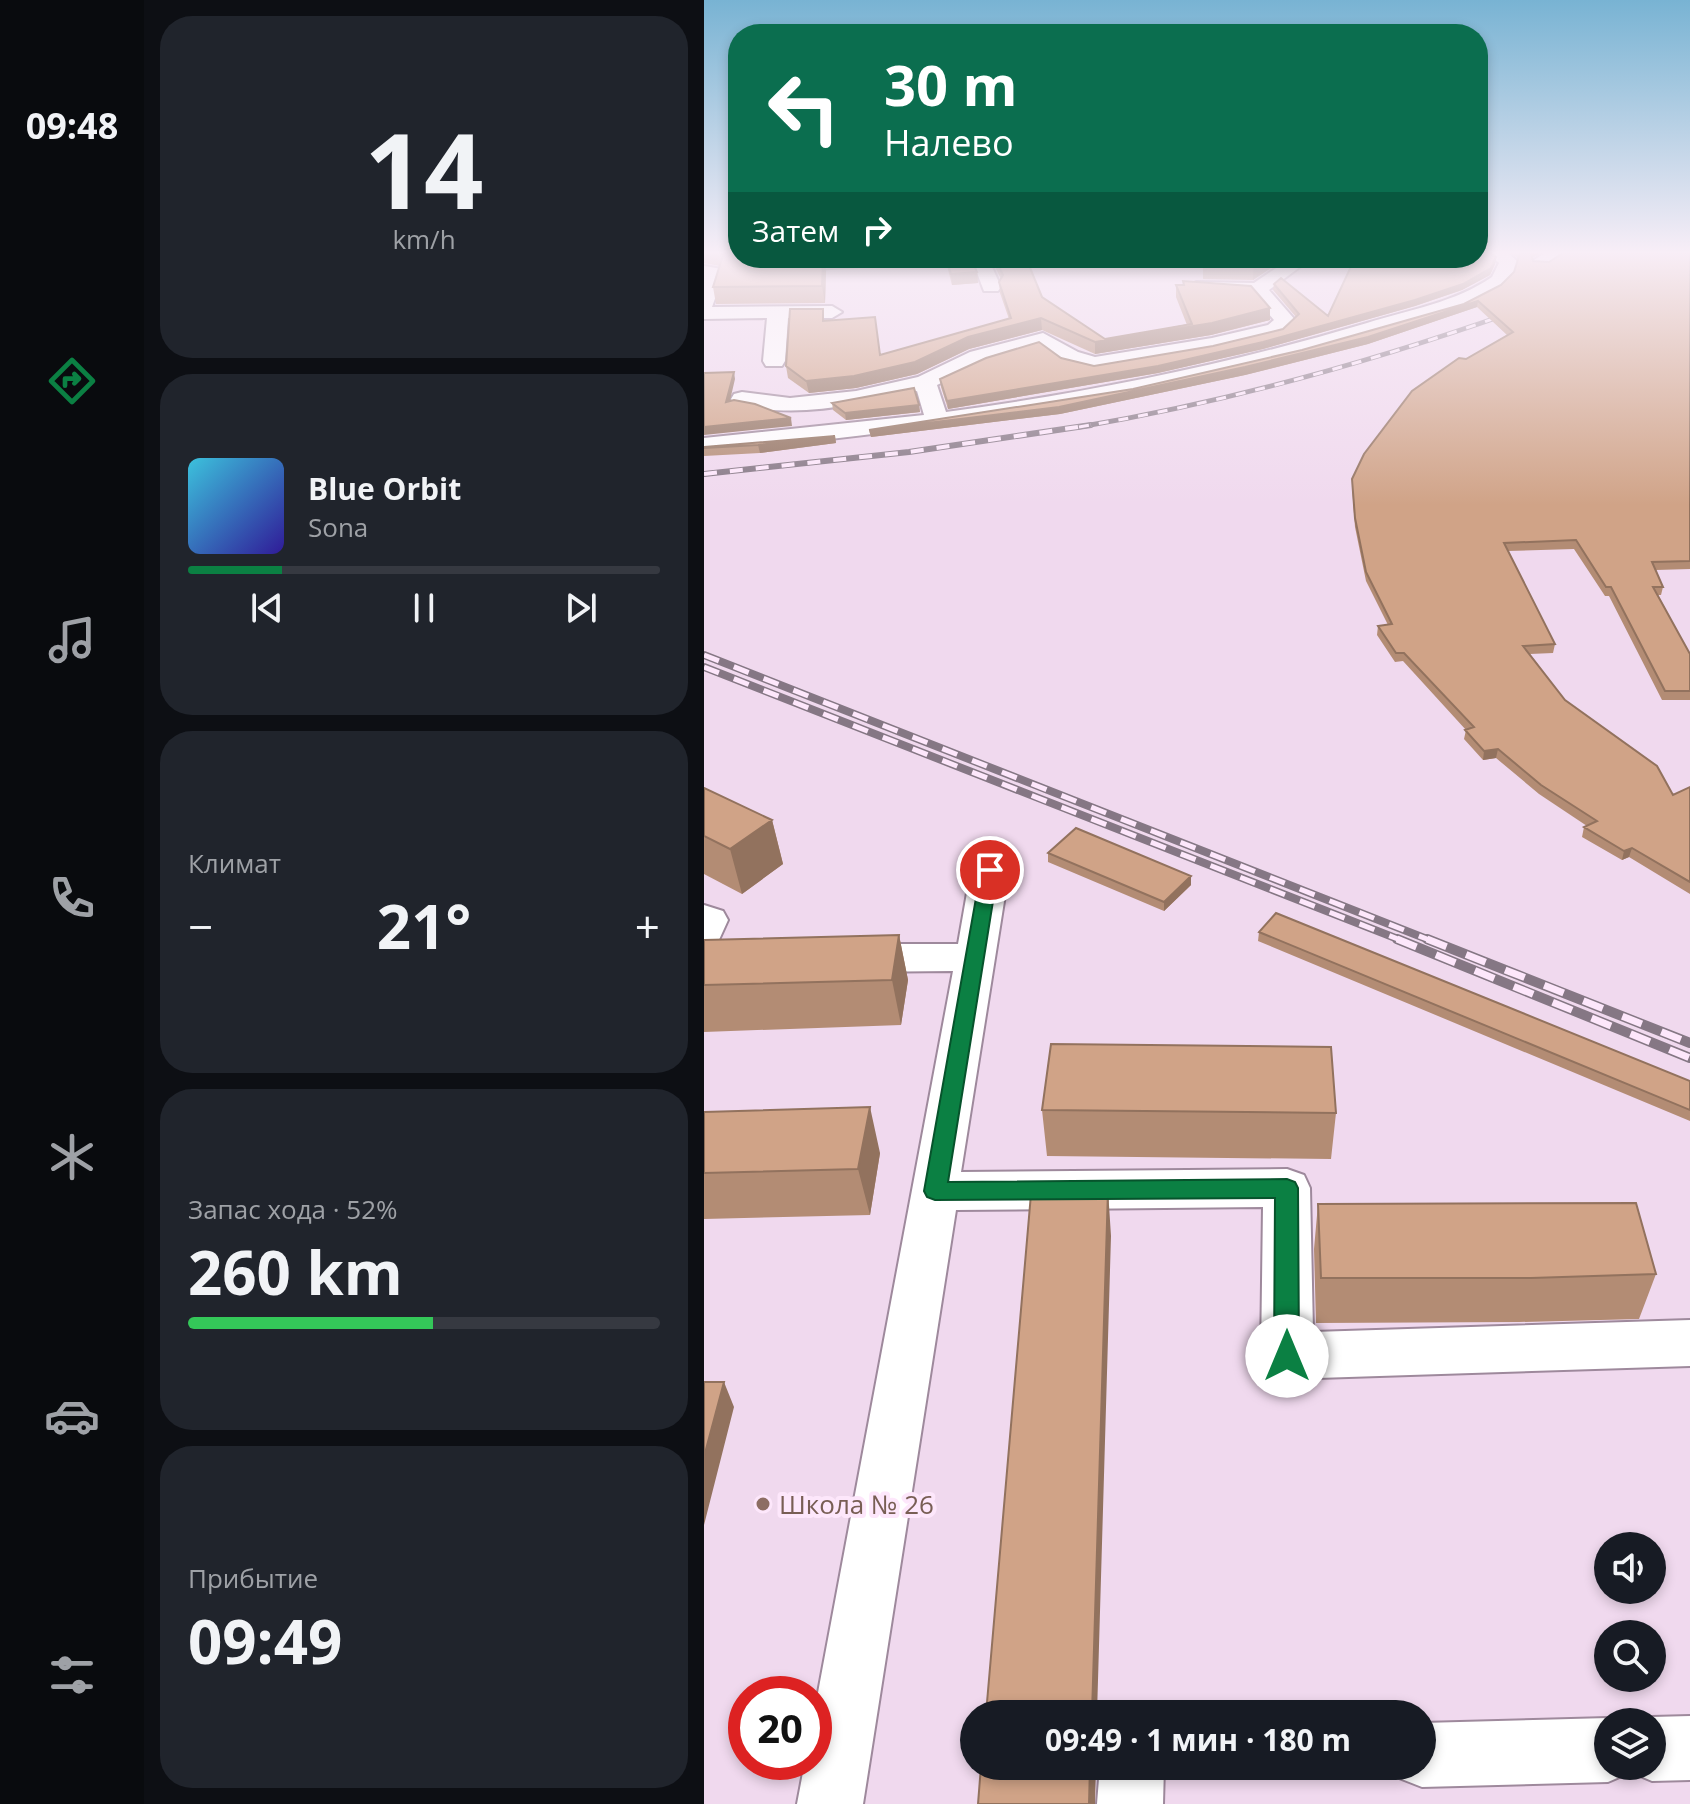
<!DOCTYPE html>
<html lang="ru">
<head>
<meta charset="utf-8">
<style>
  body { margin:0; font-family:"Open Sans",sans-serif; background:#20242c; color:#f1f3f6; height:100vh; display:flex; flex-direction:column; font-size:30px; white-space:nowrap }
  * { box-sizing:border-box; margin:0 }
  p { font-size:26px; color:#9ea1a6 }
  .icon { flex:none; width:44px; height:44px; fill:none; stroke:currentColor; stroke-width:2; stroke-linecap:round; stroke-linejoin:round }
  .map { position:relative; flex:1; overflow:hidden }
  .sheet { display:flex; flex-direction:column; gap:16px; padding:16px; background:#0d0f14; width:560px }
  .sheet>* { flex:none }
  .hud { position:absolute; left:24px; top:24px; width:760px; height:244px; border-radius:32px; box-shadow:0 4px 12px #0003; background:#0b6e4f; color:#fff; overflow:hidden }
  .buttons { position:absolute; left:890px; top:1532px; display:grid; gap:16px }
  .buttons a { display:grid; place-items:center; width:72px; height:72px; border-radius:50%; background:#171b24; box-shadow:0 4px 12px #0003; font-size:40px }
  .speed { position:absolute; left:24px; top:1676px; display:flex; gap:16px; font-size:40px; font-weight:700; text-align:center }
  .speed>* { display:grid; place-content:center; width:104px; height:104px; border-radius:50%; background:#171b24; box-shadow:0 4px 12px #0003; line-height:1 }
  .speed .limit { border:12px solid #d22; background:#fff; color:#111 }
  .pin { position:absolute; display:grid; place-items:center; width:68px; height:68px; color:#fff; margin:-34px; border:4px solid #fff; border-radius:50%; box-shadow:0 2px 8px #0007 }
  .me { position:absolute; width:88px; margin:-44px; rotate:0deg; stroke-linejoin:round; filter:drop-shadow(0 0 6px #0008) }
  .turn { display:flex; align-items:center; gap:28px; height:168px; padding:0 24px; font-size:36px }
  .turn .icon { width:104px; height:104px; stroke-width:2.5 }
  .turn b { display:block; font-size:56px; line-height:68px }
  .then { display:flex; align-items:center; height:76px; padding:0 24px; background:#0003; gap:16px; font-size:30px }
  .big { font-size:60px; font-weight:700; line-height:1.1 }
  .sheet .tile { flex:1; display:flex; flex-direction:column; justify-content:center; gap:12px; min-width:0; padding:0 28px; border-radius:32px; background:#20242c }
  .sheet .dial { align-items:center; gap:0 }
  .dial b { font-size:104px; line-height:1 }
  .song { display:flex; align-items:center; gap:24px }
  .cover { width:96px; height:96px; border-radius:12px; background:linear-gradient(135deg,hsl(190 70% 55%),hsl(250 70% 35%)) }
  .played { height:8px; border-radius:4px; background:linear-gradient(90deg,#0b8043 20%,#363941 20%) }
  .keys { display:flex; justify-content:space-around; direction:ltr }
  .heat { display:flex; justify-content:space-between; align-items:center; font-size:44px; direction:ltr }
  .charge { height:12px; border-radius:6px; background:linear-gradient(90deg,#34c759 52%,#363941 0) }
  .trip { position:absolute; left:256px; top:1700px; width:476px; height:80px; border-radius:40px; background:#171b24; box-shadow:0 4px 12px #0003; font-weight:700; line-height:80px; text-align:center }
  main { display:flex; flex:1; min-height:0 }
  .menu { display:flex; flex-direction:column; width:144px; justify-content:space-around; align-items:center; background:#090b0e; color:#9ea1a6 }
  .menu .icon { width:56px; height:56px }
  .menu .on { color:#0b8043 }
  .menu b { font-size:36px; color:#f1f3f6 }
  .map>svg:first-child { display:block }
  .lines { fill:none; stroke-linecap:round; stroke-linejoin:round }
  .minor-casing { stroke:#9e899c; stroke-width:4 }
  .minor { fill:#fff; fill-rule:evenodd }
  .rail-far3-casing { stroke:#857784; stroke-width:5 }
  .rail-far2-casing { stroke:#857784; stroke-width:6 }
  .rail-far1-casing { stroke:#857784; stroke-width:8 }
  .rail-casing { stroke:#857784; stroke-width:10 }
  .rail-far3 { stroke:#fde7fb; stroke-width:3; stroke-dasharray:10; stroke-linecap:butt }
  .rail-far2 { stroke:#fde7fb; stroke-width:4; stroke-dasharray:13; stroke-linecap:butt }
  .rail-far1 { stroke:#fde7fb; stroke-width:5; stroke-dasharray:16; stroke-linecap:butt }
  .rail { stroke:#fde7fb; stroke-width:7; stroke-dasharray:21; stroke-linecap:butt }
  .wall { fill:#b38c74 }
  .shaded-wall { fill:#92725e }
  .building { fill:#d0a387; stroke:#92725e; stroke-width:2 }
  .route { fill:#0b8043; stroke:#07532c; stroke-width:2 }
  .education-dot { fill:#8d6e63; stroke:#fde7fb; stroke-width:3 }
  .labels { text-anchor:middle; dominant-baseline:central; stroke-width:8; stroke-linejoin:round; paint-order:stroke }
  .near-education-label { font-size:26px; fill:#785e54; stroke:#fde7fb; text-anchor:start }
</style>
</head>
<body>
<main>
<nav class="menu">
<b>09:48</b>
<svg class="icon on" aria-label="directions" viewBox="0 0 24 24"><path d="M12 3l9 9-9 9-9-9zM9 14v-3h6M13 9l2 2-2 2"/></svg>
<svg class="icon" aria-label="music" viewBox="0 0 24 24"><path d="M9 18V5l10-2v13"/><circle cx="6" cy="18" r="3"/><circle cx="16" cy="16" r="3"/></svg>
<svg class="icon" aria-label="phone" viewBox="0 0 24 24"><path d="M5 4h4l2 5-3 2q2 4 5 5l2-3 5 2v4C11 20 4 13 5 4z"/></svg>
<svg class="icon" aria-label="climate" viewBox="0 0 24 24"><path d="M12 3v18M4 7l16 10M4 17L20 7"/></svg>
<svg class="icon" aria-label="car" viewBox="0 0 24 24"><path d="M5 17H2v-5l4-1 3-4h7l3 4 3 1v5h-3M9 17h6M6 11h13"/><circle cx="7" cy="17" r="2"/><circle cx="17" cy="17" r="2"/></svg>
<svg class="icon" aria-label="filters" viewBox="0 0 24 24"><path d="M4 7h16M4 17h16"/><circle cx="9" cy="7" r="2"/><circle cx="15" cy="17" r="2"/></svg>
</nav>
<section class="sheet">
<div class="tile dial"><b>14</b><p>km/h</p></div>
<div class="tile">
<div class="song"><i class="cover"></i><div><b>Blue Orbit</b><p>Sona</p></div></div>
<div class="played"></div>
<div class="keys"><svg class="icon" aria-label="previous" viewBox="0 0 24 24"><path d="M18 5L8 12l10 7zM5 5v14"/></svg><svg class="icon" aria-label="pause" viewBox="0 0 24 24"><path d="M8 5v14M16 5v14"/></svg><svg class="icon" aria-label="next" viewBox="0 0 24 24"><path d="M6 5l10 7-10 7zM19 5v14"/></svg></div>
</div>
<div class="tile"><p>Климат</p>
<div class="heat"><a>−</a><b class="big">21°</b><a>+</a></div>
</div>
<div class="tile"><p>Запас хода · 52%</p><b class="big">260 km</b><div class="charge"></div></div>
<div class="tile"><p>Прибытие</p><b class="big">09:49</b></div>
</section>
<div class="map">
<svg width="986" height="1804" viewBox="0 0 986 1804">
  <rect width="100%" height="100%" fill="#f0d9ee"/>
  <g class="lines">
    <defs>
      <path id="minor" d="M783,253H804L813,261C807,305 717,320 680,331C459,398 230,431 0,452V438L220,415L213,391C151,405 93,419 30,404L27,399L30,394L38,392L86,398L152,391L214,377L266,352L339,333L374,352L391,357L508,338L564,325L570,320L548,294L499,292L489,286L492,282L550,283L587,258H608L565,290L592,321L578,333L571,335L508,350L390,370L358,362L336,346L282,362L233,385L242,412C385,393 526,364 663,323C705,310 752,302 788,277L795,263Z
        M841,253H863L842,266H830L827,262Z
        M107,258H214L205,263L80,271L71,265L80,259Z
        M255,258H284L297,287L294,291H280L270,265Z
        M0,266L18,269L20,273L8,307L128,306L138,312L128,318H84L81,361L78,366H62L59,361L63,318L0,319Z
        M286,858L299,862L305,870L257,1172L583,1169L600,1175L606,1188L609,1332L986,1320V1366L583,1379L565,1372L557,1356L559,1207L252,1210L159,1804H93L101,1762H110V1714L249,971L150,972L136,968L130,958L136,948L150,944H254L267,870L273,862Z
        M0,905L19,911L24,920L14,942L0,946Z
        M986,1716V1780L948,1781L927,1772L904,1782L718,1787L695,1778L690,1766H718V1723L904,1718L914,1722H904V1766H948V1722H936L948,1717Z
        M396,1766H460L459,1804H393Z"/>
    </defs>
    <use href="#minor" class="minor-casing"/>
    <use href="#minor" class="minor"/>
    <defs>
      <path id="rail-far3" d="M375,427C524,402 667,362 809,312"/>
      <path id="rail-far2" d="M0,474L205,452L387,425"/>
      <path id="rail-far1" d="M0,655L728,941
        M0,667L699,941"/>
      <path id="rail" d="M693,939L986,1058
        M723,939L986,1043"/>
    </defs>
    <use href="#rail-far3" class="rail-far3-casing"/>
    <use href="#rail-far2" class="rail-far2-casing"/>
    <use href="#rail-far1" class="rail-far1-casing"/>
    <use href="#rail" class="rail-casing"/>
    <use href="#rail-far3" class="rail-far3"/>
    <use href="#rail-far2" class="rail-far2"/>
    <use href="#rail-far1" class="rail-far1"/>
    <use href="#rail" class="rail"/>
  </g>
  <path class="wall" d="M0,253H34V258H120L122,271L121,303L12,304L9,287L16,266L0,263Z
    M807,253H837L828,258L829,261L845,262L986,253V569L952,570L959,587L957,595H954L986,654V700H958L905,596H901L870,549L804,551L851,644L849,653L826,654L861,700L969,795L986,787V894L925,857L918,860L878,837L880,827L883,826L835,794L792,758L779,760L760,739L762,730L699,661L691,662L673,635L674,626L684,625L662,581L651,527L648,487V479L762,359L803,335L773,307L664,344L541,375L356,414L167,437L165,430L429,389L598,350L760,304L797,285L810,272L814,258Z
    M241,258H267L273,272L274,283L248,285Z
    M287,258H322L338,297L401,339L483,325L472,297V285H479V281L566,320L507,335L391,354L338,330L265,349L213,374L152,388L105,393L84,378L82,366L121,321L176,355L305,319L296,293L295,282L297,279Z
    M499,258H582L549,280L499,279Z
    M710,264H791L786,275L758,290L711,306L559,349L454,373L244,409L237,387L236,379L357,358L390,366L509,346L579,329L592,317L569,290L570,284L624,316Z
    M128,403L215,405L216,412L142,420L129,410Z
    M131,436L132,443L56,453L0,456V447Z
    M0,788L68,820L79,864L38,894L0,874Z
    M344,853L487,876V885L460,911L344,862Z
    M555,932L986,1081V1121L554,941Z
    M195,935L204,980L197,1025L0,1032V940Z
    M338,1110L632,1113L627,1159L343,1156Z
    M0,1112L176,1153L166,1215L0,1219Z
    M614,1204L952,1274L935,1319L815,1322L612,1323L610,1249Z"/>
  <path class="shaded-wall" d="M827,253H837L825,259Z
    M792,257L791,264L786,275L758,290L711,306L559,349L454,373L244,409L243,401L559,342Z
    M120,258L122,271L121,303L118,286Z
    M550,258H582L549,280Z
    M273,272L274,283L248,285L247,274Z
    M774,301L773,307L664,344L541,375L356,414L167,437L165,430L355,407L541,367Z
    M566,308V320L507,335L391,354V342Z
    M337,318L338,330L265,349L213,374L152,388L105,393L102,381Z
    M30,372L31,379L24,409L22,402Z
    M215,405L216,412L142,420L141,413Z
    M87,418L88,426L0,435V427Z
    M131,436L132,443L56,453L54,445Z
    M794,749L792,758L779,760L780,751Z
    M68,820L79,864L38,894L26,849Z
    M928,848L925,857L918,860L920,851Z
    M487,876V885L460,911V902Z
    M195,935L204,980L197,1025L188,980Z
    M166,1107L176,1153L166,1215L154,1169Z
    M404,1190L407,1236L393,1714H388Z
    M20,1382L30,1407L0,1525V1457Z
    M386,1766H392L391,1804H385Z"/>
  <path class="building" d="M17,253H34V258H119L118,286L9,287L19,255Z
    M774,253H786L792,257L787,268L759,284L711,300L559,342L454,366L243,401L236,379L282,358L335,342L357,358L390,366L509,346L579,329L595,314L570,284L577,278L624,316L650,260L710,264L712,258H774Z
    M816,253H827L829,261L845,262L859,253H986V561L948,562L959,587H949L986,654V691H961L907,587H902L872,540L800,543L851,644L819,646L861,700L953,766L969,795L986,787V882L928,848L920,851L880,827L893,821L837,785L794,749L780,751L761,730L770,727L700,653H692L674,626L688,624L662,572L651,518L648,479L660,454L708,391L755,358L762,359L809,332L774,301L664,337L541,367L355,407L165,430L429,389L598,350L760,304L797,285L810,272Z
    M242,258H267L273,272L247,274Z
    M291,258H322L338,297L401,339L488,324L472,285H480L479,281L547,286L566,308L508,323L391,342L337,318L264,337L211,362L150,376L102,381L82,366L86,309H119V321L171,317L176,355L307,318L295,282L299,275Z
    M30,372L22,402L30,400L51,404L87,418L0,427V373Z
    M210,388L215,405L141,413L128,403Z
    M131,436L54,445L0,448V447Z
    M0,788L68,820L26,849L0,836Z
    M372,828L487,876L460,902L344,853Z
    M572,913L986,1081V1110L555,932Z
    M195,935L188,980L0,985V940Z
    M347,1044L627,1047L632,1113L338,1110Z
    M166,1107L154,1169L0,1173V1112Z
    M404,1190L388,1714H282L327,1194Z
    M932,1203L952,1274L827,1278H617L614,1204Z
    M0,1382H20L0,1457Z
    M277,1766H386L385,1804H274Z"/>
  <linearGradient id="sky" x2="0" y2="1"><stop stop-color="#78b3d3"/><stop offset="0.5" stop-color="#f8eef7"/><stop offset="1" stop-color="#f8eef7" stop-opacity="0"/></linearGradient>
  <rect width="986" height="505" fill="url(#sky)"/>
  <path class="route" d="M286,864L294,870L244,1182L583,1179L591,1182L594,1188L595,1356L592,1364L583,1368L574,1364L570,1356L571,1198L231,1200L223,1197L220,1191L277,870Z"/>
  <circle class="education-dot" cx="59" cy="1504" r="8"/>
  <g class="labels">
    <g class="near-education-label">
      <text x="75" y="1504">Школа № 26</text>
    </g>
  </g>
</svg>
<div class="buttons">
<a><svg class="icon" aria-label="sound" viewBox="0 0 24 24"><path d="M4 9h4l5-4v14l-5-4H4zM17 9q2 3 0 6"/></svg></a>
<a><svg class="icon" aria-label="search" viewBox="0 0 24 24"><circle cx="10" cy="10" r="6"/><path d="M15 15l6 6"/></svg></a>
<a><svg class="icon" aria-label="layers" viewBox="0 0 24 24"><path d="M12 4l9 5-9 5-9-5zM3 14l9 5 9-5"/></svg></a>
</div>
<div class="speed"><div class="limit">20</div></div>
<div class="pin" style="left:286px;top:870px;background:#d93025"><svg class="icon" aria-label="arrive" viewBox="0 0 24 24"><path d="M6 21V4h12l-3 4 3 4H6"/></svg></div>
<svg class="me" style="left:583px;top:1356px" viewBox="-20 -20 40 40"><circle r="19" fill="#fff"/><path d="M0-13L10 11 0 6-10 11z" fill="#0b8043"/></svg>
<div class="trip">09:49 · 1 мин · 180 m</div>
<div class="hud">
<div class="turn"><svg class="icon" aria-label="left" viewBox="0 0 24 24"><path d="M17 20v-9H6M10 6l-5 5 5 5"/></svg><div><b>30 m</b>Налево</div></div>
<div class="then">Затем<svg class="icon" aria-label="right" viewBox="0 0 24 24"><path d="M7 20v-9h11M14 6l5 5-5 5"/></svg></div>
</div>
</div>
</main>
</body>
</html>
